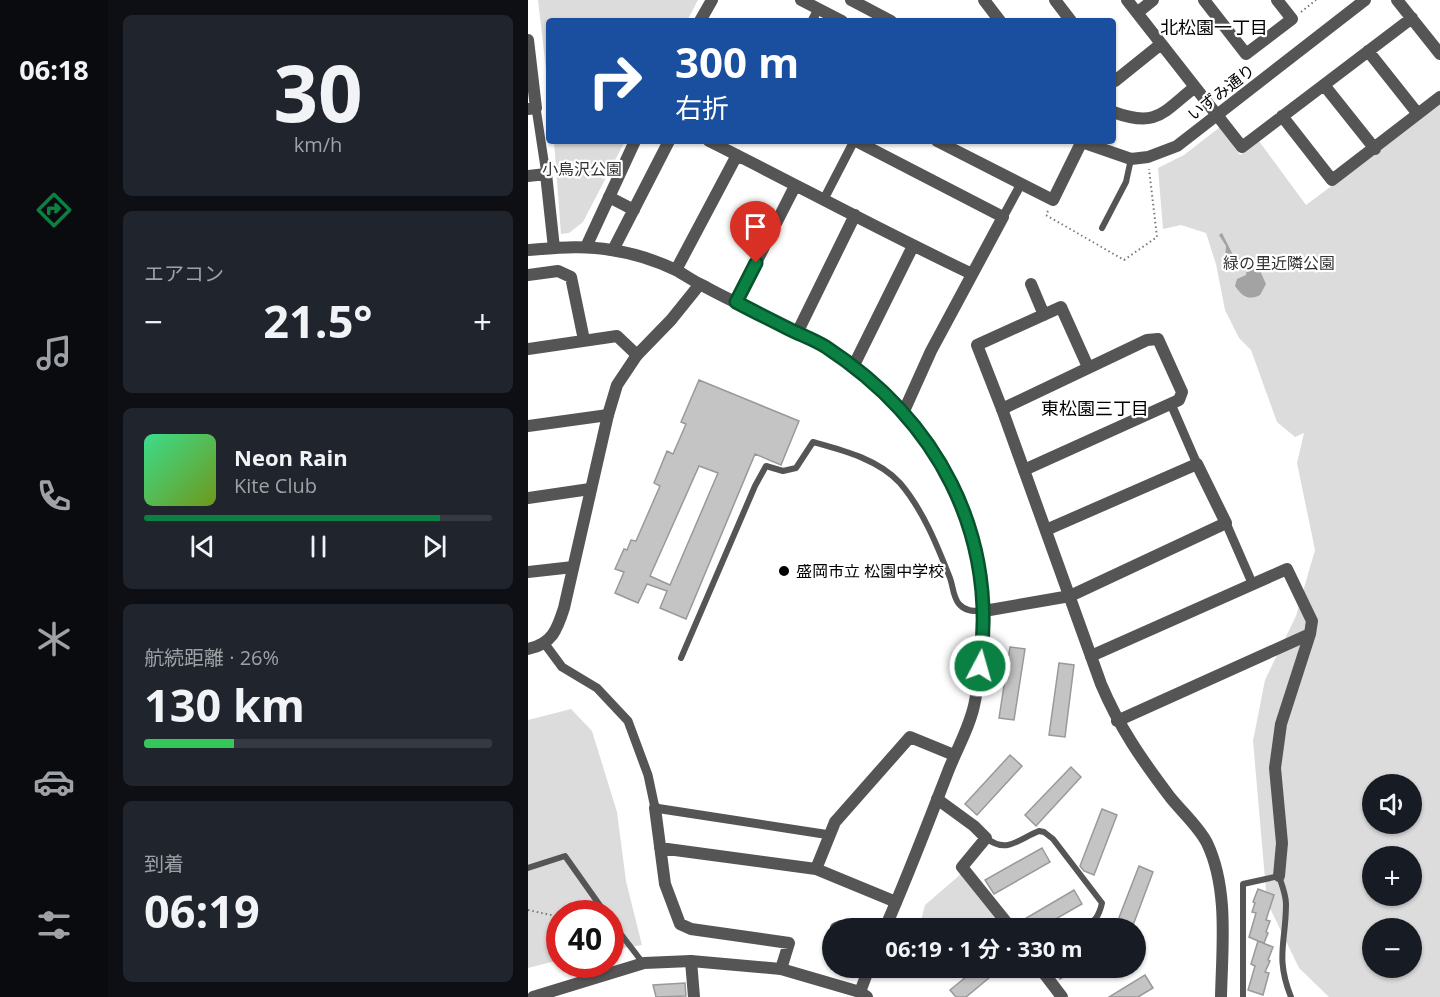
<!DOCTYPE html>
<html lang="ja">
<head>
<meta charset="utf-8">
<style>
  body { margin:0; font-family:"Open Sans","Noto Sans JP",sans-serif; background:#20242c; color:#f1f3f6; height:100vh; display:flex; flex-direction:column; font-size:22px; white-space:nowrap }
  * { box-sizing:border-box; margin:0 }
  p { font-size:20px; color:#9ea1a6 }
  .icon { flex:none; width:33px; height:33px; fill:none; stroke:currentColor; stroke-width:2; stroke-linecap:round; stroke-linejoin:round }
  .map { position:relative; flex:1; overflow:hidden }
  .drawer { display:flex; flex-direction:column; gap:15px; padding:15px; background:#0d0f14; width:420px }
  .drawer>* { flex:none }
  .hud { position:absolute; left:18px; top:18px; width:570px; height:126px; border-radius:6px; box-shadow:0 2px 4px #0004; background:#1a4fa0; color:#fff; overflow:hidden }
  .controls { position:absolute; left:834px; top:774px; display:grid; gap:12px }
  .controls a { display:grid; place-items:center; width:60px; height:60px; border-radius:50%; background:#171b24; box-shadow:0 2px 4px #0004; font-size:30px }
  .speed { position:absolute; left:18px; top:900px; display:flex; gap:12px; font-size:30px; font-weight:700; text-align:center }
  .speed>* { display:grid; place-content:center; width:78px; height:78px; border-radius:50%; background:#171b24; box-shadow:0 2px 4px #0004; line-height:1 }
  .speed .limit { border:9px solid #d22; background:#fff; color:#111 }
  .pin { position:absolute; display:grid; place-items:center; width:51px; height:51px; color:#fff; margin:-62px -26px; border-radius:50% 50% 50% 0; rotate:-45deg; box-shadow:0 0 6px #0007 }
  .pin .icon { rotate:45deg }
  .me { position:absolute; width:66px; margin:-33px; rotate:6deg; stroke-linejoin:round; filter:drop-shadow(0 0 4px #0008) }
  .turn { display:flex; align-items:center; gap:21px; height:126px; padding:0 30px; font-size:27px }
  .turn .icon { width:78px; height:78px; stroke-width:2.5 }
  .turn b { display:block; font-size:42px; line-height:51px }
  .big { font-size:45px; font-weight:700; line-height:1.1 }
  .drawer .widget { flex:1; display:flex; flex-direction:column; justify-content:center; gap:9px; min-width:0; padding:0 21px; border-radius:9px; background:#20242c }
  .drawer .dial { align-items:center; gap:0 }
  .dial b { font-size:78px; line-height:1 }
  .song { display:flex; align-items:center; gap:18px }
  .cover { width:72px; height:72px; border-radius:9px; background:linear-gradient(135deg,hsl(150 70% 55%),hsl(80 70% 35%)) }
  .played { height:6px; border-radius:3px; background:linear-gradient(90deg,#0b8043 85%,#363941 85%) }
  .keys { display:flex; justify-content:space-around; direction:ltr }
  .heat { display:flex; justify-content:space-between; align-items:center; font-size:33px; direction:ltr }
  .charge { height:9px; border-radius:4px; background:linear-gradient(90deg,#34c759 26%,#363941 0) }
  .trip { position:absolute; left:294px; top:918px; width:324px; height:60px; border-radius:30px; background:#171b24; box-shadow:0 2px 4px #0004; font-weight:700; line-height:60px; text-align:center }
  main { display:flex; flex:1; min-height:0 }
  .tab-bar { display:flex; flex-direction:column; width:108px; justify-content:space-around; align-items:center; background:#090b0e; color:#9ea1a6 }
  .tab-bar .icon { width:42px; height:42px }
  .tab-bar .selected { color:#0b8043 }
  .tab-bar b { font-size:27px; color:#f1f3f6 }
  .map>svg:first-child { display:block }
  .green { fill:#dcdcdc; fill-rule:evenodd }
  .water { fill:#a3a3a3 }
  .building { fill:#c4c4c4; stroke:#999; stroke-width:1.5; fill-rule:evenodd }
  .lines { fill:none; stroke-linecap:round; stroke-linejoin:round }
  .path { stroke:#777; stroke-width:2; stroke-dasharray:1.5 3; stroke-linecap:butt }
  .service { stroke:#555; stroke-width:6 }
  .pedestrian { stroke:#555; stroke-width:9 }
  .minor { stroke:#555; stroke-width:12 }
  .tertiary { stroke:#555; stroke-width:12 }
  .route-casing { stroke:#07532c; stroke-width:15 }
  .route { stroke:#0b8043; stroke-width:10 }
  .poi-dot { fill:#000; stroke:#fff; stroke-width:2 }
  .labels { text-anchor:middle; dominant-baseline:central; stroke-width:4.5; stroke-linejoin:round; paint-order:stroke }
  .street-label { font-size:16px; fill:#000; stroke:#fff }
  .park-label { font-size:16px; fill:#333; stroke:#fff }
  .poi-label { font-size:16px; fill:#000; stroke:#fff; text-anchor:start }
  .neighbourhood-label { font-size:18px; fill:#000; stroke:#fff }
</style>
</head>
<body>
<main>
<nav class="tab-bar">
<b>06:18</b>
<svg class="icon selected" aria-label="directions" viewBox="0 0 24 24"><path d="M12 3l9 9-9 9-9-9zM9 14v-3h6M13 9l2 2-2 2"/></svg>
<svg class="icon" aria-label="music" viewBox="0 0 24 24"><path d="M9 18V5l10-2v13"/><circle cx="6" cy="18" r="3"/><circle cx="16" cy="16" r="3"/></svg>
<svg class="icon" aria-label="phone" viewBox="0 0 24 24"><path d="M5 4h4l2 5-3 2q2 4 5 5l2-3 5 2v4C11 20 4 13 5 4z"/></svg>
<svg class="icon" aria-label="climate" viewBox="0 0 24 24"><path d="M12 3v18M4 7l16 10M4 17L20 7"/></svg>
<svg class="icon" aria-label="car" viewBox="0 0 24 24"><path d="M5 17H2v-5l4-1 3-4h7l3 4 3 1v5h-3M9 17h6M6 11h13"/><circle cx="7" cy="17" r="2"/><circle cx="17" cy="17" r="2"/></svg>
<svg class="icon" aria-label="filters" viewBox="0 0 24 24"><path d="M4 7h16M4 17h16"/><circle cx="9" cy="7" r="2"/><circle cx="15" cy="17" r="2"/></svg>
</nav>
<section class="drawer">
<div class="widget dial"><b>30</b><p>km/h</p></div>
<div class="widget"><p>エアコン</p>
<div class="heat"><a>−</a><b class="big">21.5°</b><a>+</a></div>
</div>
<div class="widget">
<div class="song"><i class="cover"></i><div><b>Neon Rain</b><p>Kite Club</p></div></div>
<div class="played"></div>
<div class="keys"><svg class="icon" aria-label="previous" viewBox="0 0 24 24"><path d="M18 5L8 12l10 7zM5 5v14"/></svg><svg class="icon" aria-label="pause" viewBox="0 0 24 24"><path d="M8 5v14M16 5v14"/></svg><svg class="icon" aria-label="next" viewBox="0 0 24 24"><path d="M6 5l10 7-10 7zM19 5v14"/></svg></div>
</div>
<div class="widget"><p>航続距離 · 26%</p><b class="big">130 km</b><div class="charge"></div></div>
<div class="widget"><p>到着</p><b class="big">06:19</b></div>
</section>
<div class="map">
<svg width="912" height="997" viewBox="0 0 912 997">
  <rect width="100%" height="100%" fill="#fff"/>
  <path class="green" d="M10,0H170L159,21H21V95Z
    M912,105V997H801L771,968L739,902L725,741L737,680L768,616L787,550L769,463L776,433L767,437L749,422L723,350L711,338L697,310L688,264L678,233L653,225L635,229L630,168L656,155L692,127L712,155L731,141L778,205ZM844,784H884V824H844ZM844,856H884V896H844ZM844,928H884V968H844Z
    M26,141H97L55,222L41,233L33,234Z
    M43,709L64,731L89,812L98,881L114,945L83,950L82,914H32L31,960L0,968V720Z
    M433,874L472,923L465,928H391L397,905Z"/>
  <path class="water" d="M694,233L705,255L727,267L730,264L736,269L733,273L738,284L732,295C720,301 714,296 707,286L709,279L718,275L719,267L714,265C706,267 702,267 697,261L698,246L691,235Z"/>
  <path class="building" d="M171,380L271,421L253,465L227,454L158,619L132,608L139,591L119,584L110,603L87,593L96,572L87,569L96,549L99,550L103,540L108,541L132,486L126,483L139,451L145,454L158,424L153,422ZM171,466L190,473L142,585L122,576Z
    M482,647L497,649L486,720L471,718Z
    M531,663L546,665L537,737L521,735Z
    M482,755L494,766L449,815L437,804Z
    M543,767L553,777L508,826L497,815Z
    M574,809L589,815L566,875L556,871L552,866Z
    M514,848L522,862L466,894L457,880Z
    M611,866L625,872L604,928H587Z
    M730,889L746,895L738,920L742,921L738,932L740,933L736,943L730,941L745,947L740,960L742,961L737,972L741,973L735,995L720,990L727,966L723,964L730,941L721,937L728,913L724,912L727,903L725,902Z
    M546,890L554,904L512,928H491L490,923Z
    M449,968H473L438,997H428L422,990Z
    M526,968H552L532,979Z
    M617,975L625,988L610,997H581Z
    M157,983L158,996L128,997L125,985Z"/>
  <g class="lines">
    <path class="path" d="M773,12L788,0
      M520,211L518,215L596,260L629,237L621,169
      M0,910L32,917"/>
    <path class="service" d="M574,228L598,182L603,159
      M153,658L227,486L238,466L255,471L268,468L285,442C314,450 350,459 372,483C395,510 409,545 422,578C425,586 425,597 431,604C438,612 447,611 456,611
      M458,838C479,854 489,840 511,831L516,832L525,839L574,903C571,916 567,922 555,928
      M0,868L37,856L78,914
      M82,920L115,963
      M715,997V884L751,876C754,885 758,895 758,904C758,942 747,957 763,997"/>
    <path class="pedestrian" d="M284,21L290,9
      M8,108L18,174
      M296,199L326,141
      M475,217L493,184
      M643,404L669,464
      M698,523L725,585
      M17,644L34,667L69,688L100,721L120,775L127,808L302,835"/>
    <path class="minor" d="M323,0L363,21
      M456,0L472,21
      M527,0L543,21
      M599,0L714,147L884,18
      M676,0L718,54L764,19L749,0
      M869,0L912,54
      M609,13L625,0
      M0,40L8,108L0,109
      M840,51L890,114
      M585,78L587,81L633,44
      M796,85L847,149
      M585,112C629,128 634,113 667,87
      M754,116L804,180L912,97
      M181,141C269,185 355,232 444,274
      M328,141L475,217L403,351L376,411
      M409,141L525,200L554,141
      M0,176L18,174L26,248
      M81,197L106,210
      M85,250L141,141
      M148,270L209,155
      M0,275L30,271L43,277L56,340
      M503,284L516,315
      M208,302L267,186
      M269,333L327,215
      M0,349L89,336L109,355
      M325,367L385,246
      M0,426L80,415
      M496,470L651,400L654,392L630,339L619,340L474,409L449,345L533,307L560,367
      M0,498L62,489
      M518,530L669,464L698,523L542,596
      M0,572L45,567
      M563,656L759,569L784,621L782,634L589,721
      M409,799L446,826L458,838L434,867L483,928
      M127,808L137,884L152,924L163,929L261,943L253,969
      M132,848L288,869L368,902
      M288,869L307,822L382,737L426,755
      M751,876L754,843L747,768L753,724L782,634
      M308,928L313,926L318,928
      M163,961L166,997
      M512,968L534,997"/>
    <path class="tertiary" d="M273,0L314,21
      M172,21L184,0
      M551,141L603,159L620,157L649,146L837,0
      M58,247L107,141
      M0,250C28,248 55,245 83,250C104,253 129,261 148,270C157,275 165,281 174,285C195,297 218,307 239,318C258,328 279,335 297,346C422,423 477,558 447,701C443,724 430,747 421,769C400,823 380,876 357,928
      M474,409L573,684C591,727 614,760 642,797C654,812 671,827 679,843C701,889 694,948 693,997
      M456,611L542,596
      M0,649C24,644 29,630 36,608L80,415L89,385L109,355L143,320L172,284
      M332,992L341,968
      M5,997L116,963L163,961L253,969L332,992L339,997"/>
  </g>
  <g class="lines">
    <defs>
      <path id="route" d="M228,263L208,302C225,311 243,320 261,329C273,335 287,340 298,347C409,420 470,532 452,666"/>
    </defs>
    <use href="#route" class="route-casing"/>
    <use href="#route" class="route"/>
  </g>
  <circle class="poi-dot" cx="256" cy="571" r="6"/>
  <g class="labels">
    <g class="street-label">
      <text transform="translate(693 92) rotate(-38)">いずみ通り</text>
    </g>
    <g class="park-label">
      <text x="54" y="169">小鳥沢公園</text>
      <text x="751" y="263">緑の里近隣公園</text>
    </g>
    <g class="poi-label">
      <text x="268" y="571">盛岡市立 松園中学校</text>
    </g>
    <g class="neighbourhood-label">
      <text x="686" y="27">北松園一丁目</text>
      <text x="567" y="408">東松園三丁目</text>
    </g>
  </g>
</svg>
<div class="controls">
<a><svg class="icon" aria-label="sound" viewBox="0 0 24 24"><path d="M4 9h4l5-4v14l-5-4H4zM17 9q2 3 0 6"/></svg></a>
<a>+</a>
<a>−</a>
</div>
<div class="speed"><div class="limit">40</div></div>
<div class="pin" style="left:228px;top:263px;background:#d93025"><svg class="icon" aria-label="arrive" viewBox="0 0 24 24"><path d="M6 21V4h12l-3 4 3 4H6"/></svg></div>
<svg class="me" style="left:452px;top:666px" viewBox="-20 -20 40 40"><circle r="17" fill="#0b8043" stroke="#fff" stroke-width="3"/><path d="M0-11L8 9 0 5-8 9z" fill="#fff"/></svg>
<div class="trip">06:19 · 1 分 · 330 m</div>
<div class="hud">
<div class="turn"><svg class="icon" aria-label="right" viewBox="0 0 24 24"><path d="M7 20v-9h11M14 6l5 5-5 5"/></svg><div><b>300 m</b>右折</div></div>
</div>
</div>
</main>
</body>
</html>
